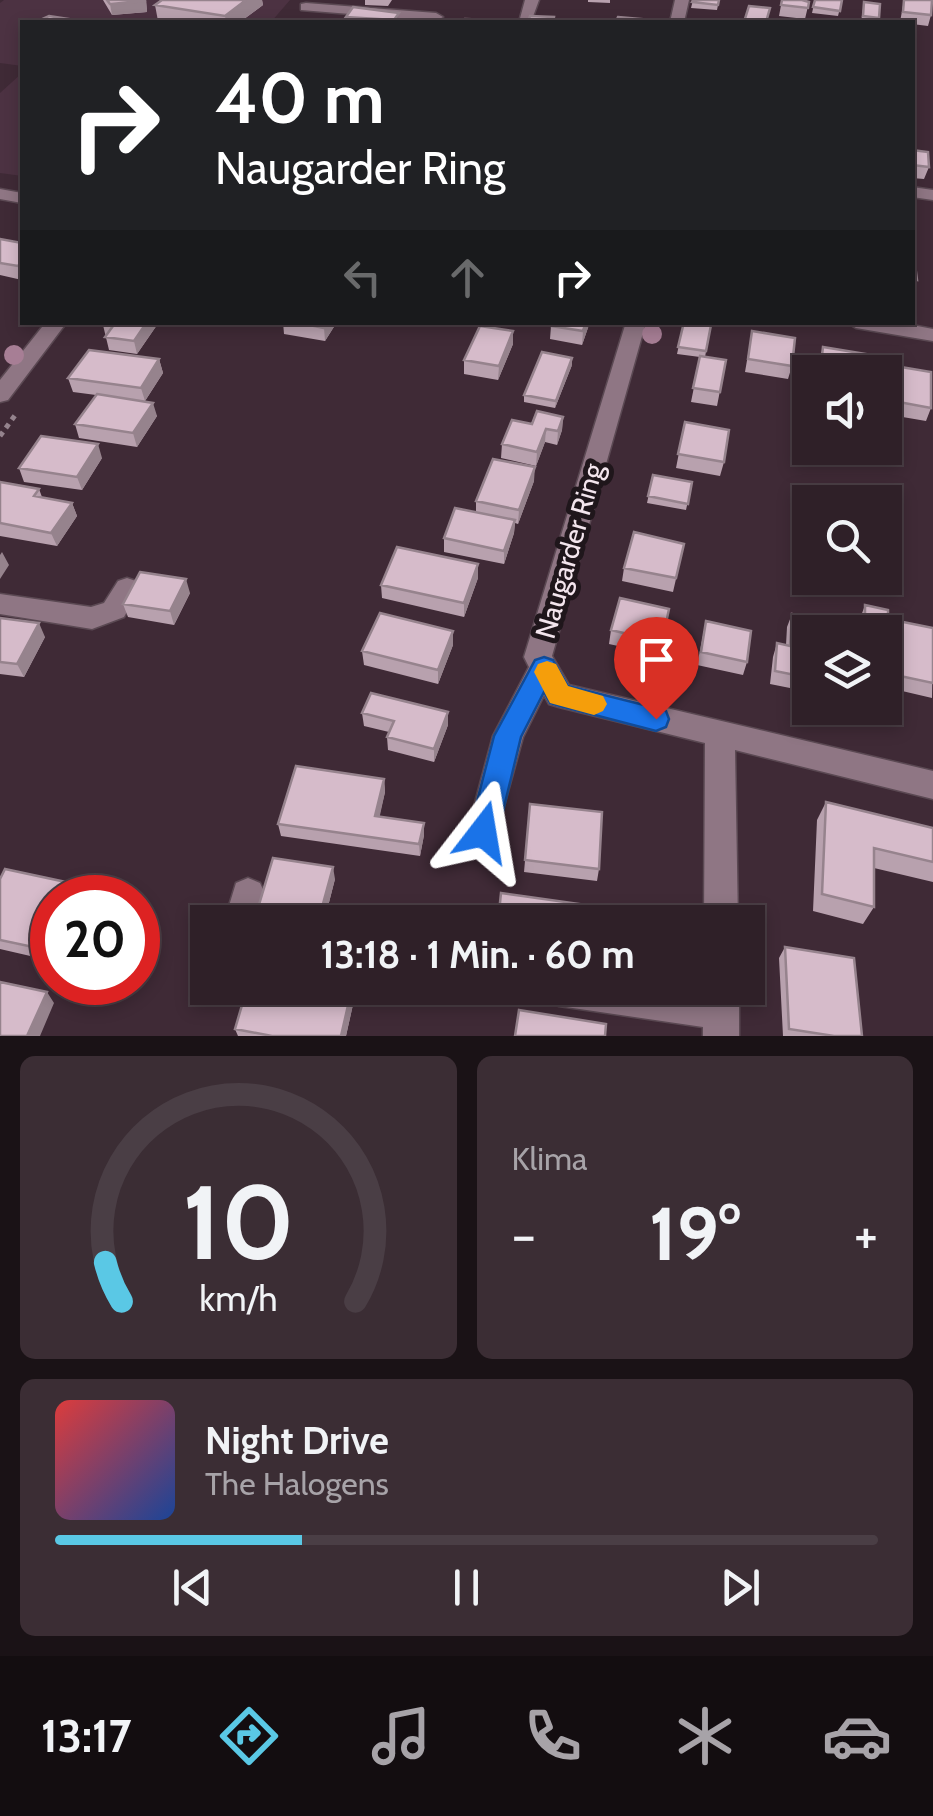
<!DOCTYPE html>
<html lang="de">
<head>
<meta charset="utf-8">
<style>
  body { margin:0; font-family:Cabin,sans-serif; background:#3b2d34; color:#f1f3f6; height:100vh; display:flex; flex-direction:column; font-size:38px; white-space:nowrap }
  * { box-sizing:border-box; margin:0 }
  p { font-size:32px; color:#a7a3a8 }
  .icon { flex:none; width:55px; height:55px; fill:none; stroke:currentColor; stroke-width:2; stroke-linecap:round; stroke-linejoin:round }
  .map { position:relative; height:1036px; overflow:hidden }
  .panel { display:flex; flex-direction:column; gap:20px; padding:20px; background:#1a1216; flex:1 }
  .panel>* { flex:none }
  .hud { position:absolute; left:20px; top:20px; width:895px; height:305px; border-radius:0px; box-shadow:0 5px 15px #0003,0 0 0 2px #4a3e45; background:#202124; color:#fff; overflow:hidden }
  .buttons { position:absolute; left:792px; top:355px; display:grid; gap:20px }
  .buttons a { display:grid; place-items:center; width:110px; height:110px; border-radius:0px; background:#2f2028; box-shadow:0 5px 15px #0003,0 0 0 2px #4a3e45; font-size:50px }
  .speed { position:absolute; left:30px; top:875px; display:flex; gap:20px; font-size:50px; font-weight:700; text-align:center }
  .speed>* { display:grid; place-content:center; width:130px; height:130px; border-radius:50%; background:#2f2028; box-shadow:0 5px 15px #0003,0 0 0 2px #4a3e45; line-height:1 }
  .speed .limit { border:15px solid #d22; background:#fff; color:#111 }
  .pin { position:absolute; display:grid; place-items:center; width:85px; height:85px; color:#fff; margin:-102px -42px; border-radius:50% 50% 50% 0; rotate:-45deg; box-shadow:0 0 10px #0007 }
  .pin .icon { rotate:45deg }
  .me { position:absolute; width:110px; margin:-55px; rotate:14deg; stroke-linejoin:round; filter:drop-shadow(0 0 8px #0008) }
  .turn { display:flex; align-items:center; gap:35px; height:210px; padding:0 30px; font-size:45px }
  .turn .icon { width:130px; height:130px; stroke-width:2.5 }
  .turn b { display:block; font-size:70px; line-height:85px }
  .lanes { display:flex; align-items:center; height:95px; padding:0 30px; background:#0003; justify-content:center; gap:50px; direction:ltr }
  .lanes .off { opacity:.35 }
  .big { font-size:75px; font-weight:800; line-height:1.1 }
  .panel .tile { flex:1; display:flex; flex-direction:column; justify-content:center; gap:15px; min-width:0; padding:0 35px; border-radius:15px; background:#3b2d34 }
  .panel .dial { align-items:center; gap:0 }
  .dial svg { height:260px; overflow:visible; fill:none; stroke:#4a3e45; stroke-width:7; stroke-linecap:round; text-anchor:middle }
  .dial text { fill:#f1f3f6; stroke:none }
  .song { display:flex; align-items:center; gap:30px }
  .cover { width:120px; height:120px; border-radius:15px; background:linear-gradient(135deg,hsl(0 70% 55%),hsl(220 70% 35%)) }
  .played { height:10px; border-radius:5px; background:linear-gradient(90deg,#5ac8e5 30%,#4a3e45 30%) }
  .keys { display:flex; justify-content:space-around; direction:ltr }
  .heat { display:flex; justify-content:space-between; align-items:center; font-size:55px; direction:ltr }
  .panel .tiles { flex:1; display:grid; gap:20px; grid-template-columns:1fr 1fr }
  .tile:last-child { grid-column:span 2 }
  .trip { position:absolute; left:190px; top:905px; width:575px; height:100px; border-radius:0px; background:#2f2028; box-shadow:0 5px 15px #0003,0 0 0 2px #4a3e45; font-weight:800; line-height:100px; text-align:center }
  .tabs { display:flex; height:160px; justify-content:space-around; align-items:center; background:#130d10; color:#a7a3a8 }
  .tabs .icon { width:70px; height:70px }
  .tabs .selected { color:#5ac8e5 }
  .tabs b { font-size:45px; color:#f1f3f6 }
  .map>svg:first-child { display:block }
  .built { fill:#4c3242 }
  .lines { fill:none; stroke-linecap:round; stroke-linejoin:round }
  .minor-casing { stroke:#5b4953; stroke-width:3 }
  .path { stroke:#94838d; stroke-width:5; stroke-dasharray:5 5; stroke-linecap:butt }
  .minor { fill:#8f7684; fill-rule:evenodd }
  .tree { fill:#a77e95 }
  .wall { fill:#b8a1ae }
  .shaded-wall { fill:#96838d }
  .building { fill:#d6bbca; stroke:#96838d; stroke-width:2.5 }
  .route { fill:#1a73e8; stroke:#114b97; stroke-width:2.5 }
  .slow { fill:#f59e0b }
  .labels { text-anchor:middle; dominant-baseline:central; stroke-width:10; stroke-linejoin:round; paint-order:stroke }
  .street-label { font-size:28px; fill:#f3e5ed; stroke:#1f161b }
</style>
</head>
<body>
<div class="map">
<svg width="933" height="1036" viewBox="0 0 933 1036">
  <rect width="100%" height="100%" fill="#3f2a36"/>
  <path class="built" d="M4,0H290L271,22H22V66L0,63V3Z
    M22,73V176L0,173V93Z"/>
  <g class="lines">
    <defs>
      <path id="minor" d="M525,0H539L531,22H519Z
        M675,0H689L684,22H670Z
        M306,3L436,13L443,17L436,21L301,10V4Z
        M912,187L933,190V200L912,197Z
        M0,189L22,193V203L0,199Z
        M46,322H67L8,400L0,402V380Z
        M626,322H646L552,656L569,685L933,771V799L735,750L738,922H704L705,743L559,707L549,704L544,695L523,737L494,842L483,847L472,842L467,832L493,736L529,667L524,657Z
        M846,322H896L933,329V341L856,328Z
        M127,578L136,581L140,588L124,617L92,629L0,614V594L91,607L104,603L118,581Z
        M248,878L260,883L265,894L258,922H224L236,883Z
        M541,988H677L703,991V988H739V1036H703V1027L559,1006L546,1001Z"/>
    </defs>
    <use href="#minor" class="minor-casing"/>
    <path class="path" d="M0,436L16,414"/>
    <use href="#minor" class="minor"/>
  </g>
  <g class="tree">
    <circle cx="652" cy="334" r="10"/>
    <circle cx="14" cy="355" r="10"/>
  </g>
  <path class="wall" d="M103,0H146L147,12L112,15Z
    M162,0H262L263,5L240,22H168L158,21L155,5Z
    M365,0H392L388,6L365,5Z
    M588,0H610V3L588,2Z
    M693,0H719L717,10L691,8Z
    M782,0L809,2L805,19L779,16Z
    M815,0H842L838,16L812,13Z
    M904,0L931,15L928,26L912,24V22H900Z
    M864,2L879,18L877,22H861Z
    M346,17L399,19L397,22H347Z
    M912,150L929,167L924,179L912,178Z
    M0,239L22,243V280L0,275Z
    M105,322H157V325L137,354L109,350L103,325Z
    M283,322H337L325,341L284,334Z
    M590,322L582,345L550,339L551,326Z
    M684,322L711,325L705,357L726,360L717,406L691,402L700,357L677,354Z
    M513,331V344L498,380L464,374V360Z
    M752,331L792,366L788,379L745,372Z
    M823,347L871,371L870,372H817Z
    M159,359L163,373L145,401L157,416L137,447L79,438L75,424L96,395L73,392L68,378Z
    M572,365L555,408L524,402V395Z
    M889,365L931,408L926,421L885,414V377Z
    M563,417L562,430L557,445L545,442L536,466L501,458L502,444L532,424Z
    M685,422L724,462L720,476L676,468Z
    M102,458L82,490L24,482L19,468Z
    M653,475L692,482L686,510L647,503Z
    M534,481L518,524L515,523L514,533L504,564L444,552V538L476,512V501Z
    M0,482L39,489L42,497L72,503L77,516L57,546L0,536Z
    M684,544L673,592L622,581L624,568Z
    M478,578L464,617L382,598L381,585Z
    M190,593L174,625L128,617L123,604Z
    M865,605L888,619L933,628L932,698L885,687V632H859L860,619Z
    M669,609L659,655L609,644L611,630Z
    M792,614L810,632V692L770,684L773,657L777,643L786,645L787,627Z
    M0,618L45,637L24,677L0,674Z
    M706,621L747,662L743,675L697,665Z
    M453,645L438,684L364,665L362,651Z
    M448,712V725L434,762L388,750L387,737L389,732L364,726L362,713Z
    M384,779L385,792L379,817L424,823V835L420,856L281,836L278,824Z
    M826,802L933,828V882L874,868V907L863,924L813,911L817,820Z
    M530,804L599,869L597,881L524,872Z
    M0,879L89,887L95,898H52V961L0,949Z
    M335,879L324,922H256L255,918Z
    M785,947L862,1036H783L779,958Z
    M356,991L346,1036H238L235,1029Z"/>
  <path class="shaded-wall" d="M146,0L147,12L112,15L110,4Z
    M246,0H262L263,5L240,22H226L225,16Z
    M22,262V280L18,266Z
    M147,322H157V325L137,354L134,341Z
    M327,322H337L325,341L324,328Z
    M586,322H590L582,345L583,331Z
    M513,331V344L498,380L499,366Z
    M572,358V365L555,408L556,401Z
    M159,359L163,373L145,401L141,388Z
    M153,403L157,416L137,447L133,433Z
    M563,417L562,430L557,445L558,431Z
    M546,429L545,442L536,466L537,452Z
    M98,444L102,458L82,490L77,477Z
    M535,467L534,481L518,524L519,510Z
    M72,503L77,516L57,546L51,533Z
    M515,520L514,533L504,564V551Z
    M2,552L9,565L0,579V555Z
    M478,564V578L464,617V603Z
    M186,579L190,593L174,625L170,611Z
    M39,623L45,637L24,677L17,664Z
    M453,631V645L438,684V670Z
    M448,712V725L434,762V749Z
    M384,779L385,792L377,829L375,816Z
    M424,823V835L420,856L419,844Z
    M333,867L335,879L324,922H318Z
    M89,887L95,898H84Z
    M352,988H355L356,991L346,1036H341Z
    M47,992L54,1003L40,1036H27Z"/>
  <path class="building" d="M107,0H145V1L110,4Z
    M162,0H246L225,16L155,5Z
    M693,0H719L718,5L692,2Z
    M782,0H802L809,2L808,8L781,5Z
    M815,0H842L840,11L813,7Z
    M904,0H932L931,15L903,12Z
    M864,2L880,4L879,18L863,16Z
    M749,6L770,8L766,22H744Z
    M353,7L399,13L394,20L346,17Z
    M49,16L88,22H36Z
    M530,16L554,17L553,22H528Z
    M618,17L662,21V22H616Z
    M465,19L492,20V22H464Z
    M912,150L928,152L929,167L912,165Z
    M0,239L22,243V262L18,266L0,263Z
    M912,256L914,257L917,280L912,279Z
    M105,322H147L134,341L105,337L113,326L103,325Z
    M295,322H327L324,328Z
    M552,322H586L583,331L551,326Z
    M684,322L711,325L706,351L678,347Z
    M480,326L513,331L499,366L464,360Z
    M752,331L795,338L792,366L748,359Z
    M823,347L872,355L871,371L858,369V372H820Z
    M89,350L159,359L141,388L68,378Z
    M542,352L572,358L556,401L524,395Z
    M700,356L726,360L720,392L693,388Z
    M889,365L931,372V408L888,400Z
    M97,394L153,403L133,433L75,424Z
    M537,411L563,417L558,431L546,429L537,452L502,444L512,420L532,424Z
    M685,422L729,430L724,462L678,454Z
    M41,436L98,444L77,477L19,468Z
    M493,459L535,467L519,510L476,501Z
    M653,475L692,482L688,504L648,496Z
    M0,482L39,489L34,496L72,503L51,533L0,523Z
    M455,508L515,520L504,551L444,538Z
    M634,532L684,544L676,578L624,568Z
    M397,547L478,564L464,603L381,585Z
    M140,572L186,579L170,611L123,604Z
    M620,598L669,609L662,642L611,630Z
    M865,605L888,610V619L933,628V683L886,673L885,632H865Z
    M380,613L453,631L438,670L362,651Z
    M792,614L818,619L817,632H810V678L775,671L777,643L790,646Z
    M0,618L39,623L17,664L0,662Z
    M706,621L751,631L747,662L701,652Z
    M371,693L448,712L434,749L387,737L394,721L362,713Z
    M296,766L384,779L375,816L424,823L419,844L278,824Z
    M826,802L933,828V862L874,848V907L822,894Z
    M530,804L602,812L599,869L525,860Z
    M273,858L333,867L318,922H283L255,918Z
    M5,869L89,887L84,898H52V951L0,940V879Z
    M501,893L608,908L607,922H498Z
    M785,947L854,958L862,1036H834L789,1029Z
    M0,982L47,992L27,1036H0Z
    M247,988H352L341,1036H272L235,1029Z
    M519,1010L606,1024L605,1036H515Z"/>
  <path class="route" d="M544,657L553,660L568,686L656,708L666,711L669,719L666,727L656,731L560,706L550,703L544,692L521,737L498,832L494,842L483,846L473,842L469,832L494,736L535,660Z"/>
  <path class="slow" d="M547,661L556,664L568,686L603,696L607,704L603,711L594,715L550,703L534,672L538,664Z"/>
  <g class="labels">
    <g class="street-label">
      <text transform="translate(569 551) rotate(-74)">Naugarder Ring</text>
    </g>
  </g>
</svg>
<div class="buttons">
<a><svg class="icon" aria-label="sound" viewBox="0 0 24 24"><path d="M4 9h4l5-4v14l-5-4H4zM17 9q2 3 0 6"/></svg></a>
<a><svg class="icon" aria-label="search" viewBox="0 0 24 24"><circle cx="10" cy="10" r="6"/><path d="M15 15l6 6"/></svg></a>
<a><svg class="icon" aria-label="layers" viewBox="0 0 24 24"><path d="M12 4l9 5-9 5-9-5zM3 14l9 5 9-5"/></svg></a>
</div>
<div class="speed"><div class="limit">20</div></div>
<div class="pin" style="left:656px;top:719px;background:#d93025"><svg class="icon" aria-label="arrive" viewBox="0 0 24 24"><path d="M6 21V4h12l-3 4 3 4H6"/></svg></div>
<svg class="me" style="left:483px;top:832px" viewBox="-20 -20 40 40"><path d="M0-17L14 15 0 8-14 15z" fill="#1a73e8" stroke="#fff" stroke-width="4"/></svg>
<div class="trip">13:18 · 1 Min. · 60 m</div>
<div class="hud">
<div class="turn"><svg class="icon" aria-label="right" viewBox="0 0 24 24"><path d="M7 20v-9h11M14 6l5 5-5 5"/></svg><div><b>40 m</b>Naugarder Ring</div></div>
<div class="lanes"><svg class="icon off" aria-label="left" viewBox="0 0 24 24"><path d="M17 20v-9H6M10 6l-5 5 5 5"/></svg><svg class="icon off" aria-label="ahead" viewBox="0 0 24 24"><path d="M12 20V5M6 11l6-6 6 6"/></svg><svg class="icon" aria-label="right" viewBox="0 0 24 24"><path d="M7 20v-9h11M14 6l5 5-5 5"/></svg></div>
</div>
</div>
<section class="panel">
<div class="tiles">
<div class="tile dial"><svg viewBox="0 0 100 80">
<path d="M14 69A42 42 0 1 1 86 69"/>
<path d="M14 69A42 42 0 0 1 9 57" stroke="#5ac8e5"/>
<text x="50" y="56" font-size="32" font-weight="700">10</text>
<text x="50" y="72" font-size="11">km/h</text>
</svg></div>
<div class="tile"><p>Klima</p>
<div class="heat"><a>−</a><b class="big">19°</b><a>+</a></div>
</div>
<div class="tile">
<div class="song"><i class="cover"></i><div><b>Night Drive</b><p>The Halogens</p></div></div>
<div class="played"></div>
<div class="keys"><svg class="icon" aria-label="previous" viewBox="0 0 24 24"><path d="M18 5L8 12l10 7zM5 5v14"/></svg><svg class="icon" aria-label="pause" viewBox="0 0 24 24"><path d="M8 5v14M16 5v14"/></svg><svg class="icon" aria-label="next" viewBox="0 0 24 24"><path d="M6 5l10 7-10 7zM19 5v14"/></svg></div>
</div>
</div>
</section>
<nav class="tabs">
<b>13:17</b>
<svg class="icon selected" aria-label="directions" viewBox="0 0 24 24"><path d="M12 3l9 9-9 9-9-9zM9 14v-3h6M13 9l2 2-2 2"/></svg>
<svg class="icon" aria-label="music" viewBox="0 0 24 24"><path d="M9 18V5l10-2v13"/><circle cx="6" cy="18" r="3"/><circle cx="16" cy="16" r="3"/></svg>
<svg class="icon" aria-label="phone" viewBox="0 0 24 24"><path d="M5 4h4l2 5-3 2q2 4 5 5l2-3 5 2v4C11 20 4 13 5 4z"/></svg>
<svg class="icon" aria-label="climate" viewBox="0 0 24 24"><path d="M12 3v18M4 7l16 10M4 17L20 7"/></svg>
<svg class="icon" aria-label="car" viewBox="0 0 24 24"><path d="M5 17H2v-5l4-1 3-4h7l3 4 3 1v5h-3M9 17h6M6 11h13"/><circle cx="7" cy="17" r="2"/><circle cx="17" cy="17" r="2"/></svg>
</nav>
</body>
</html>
